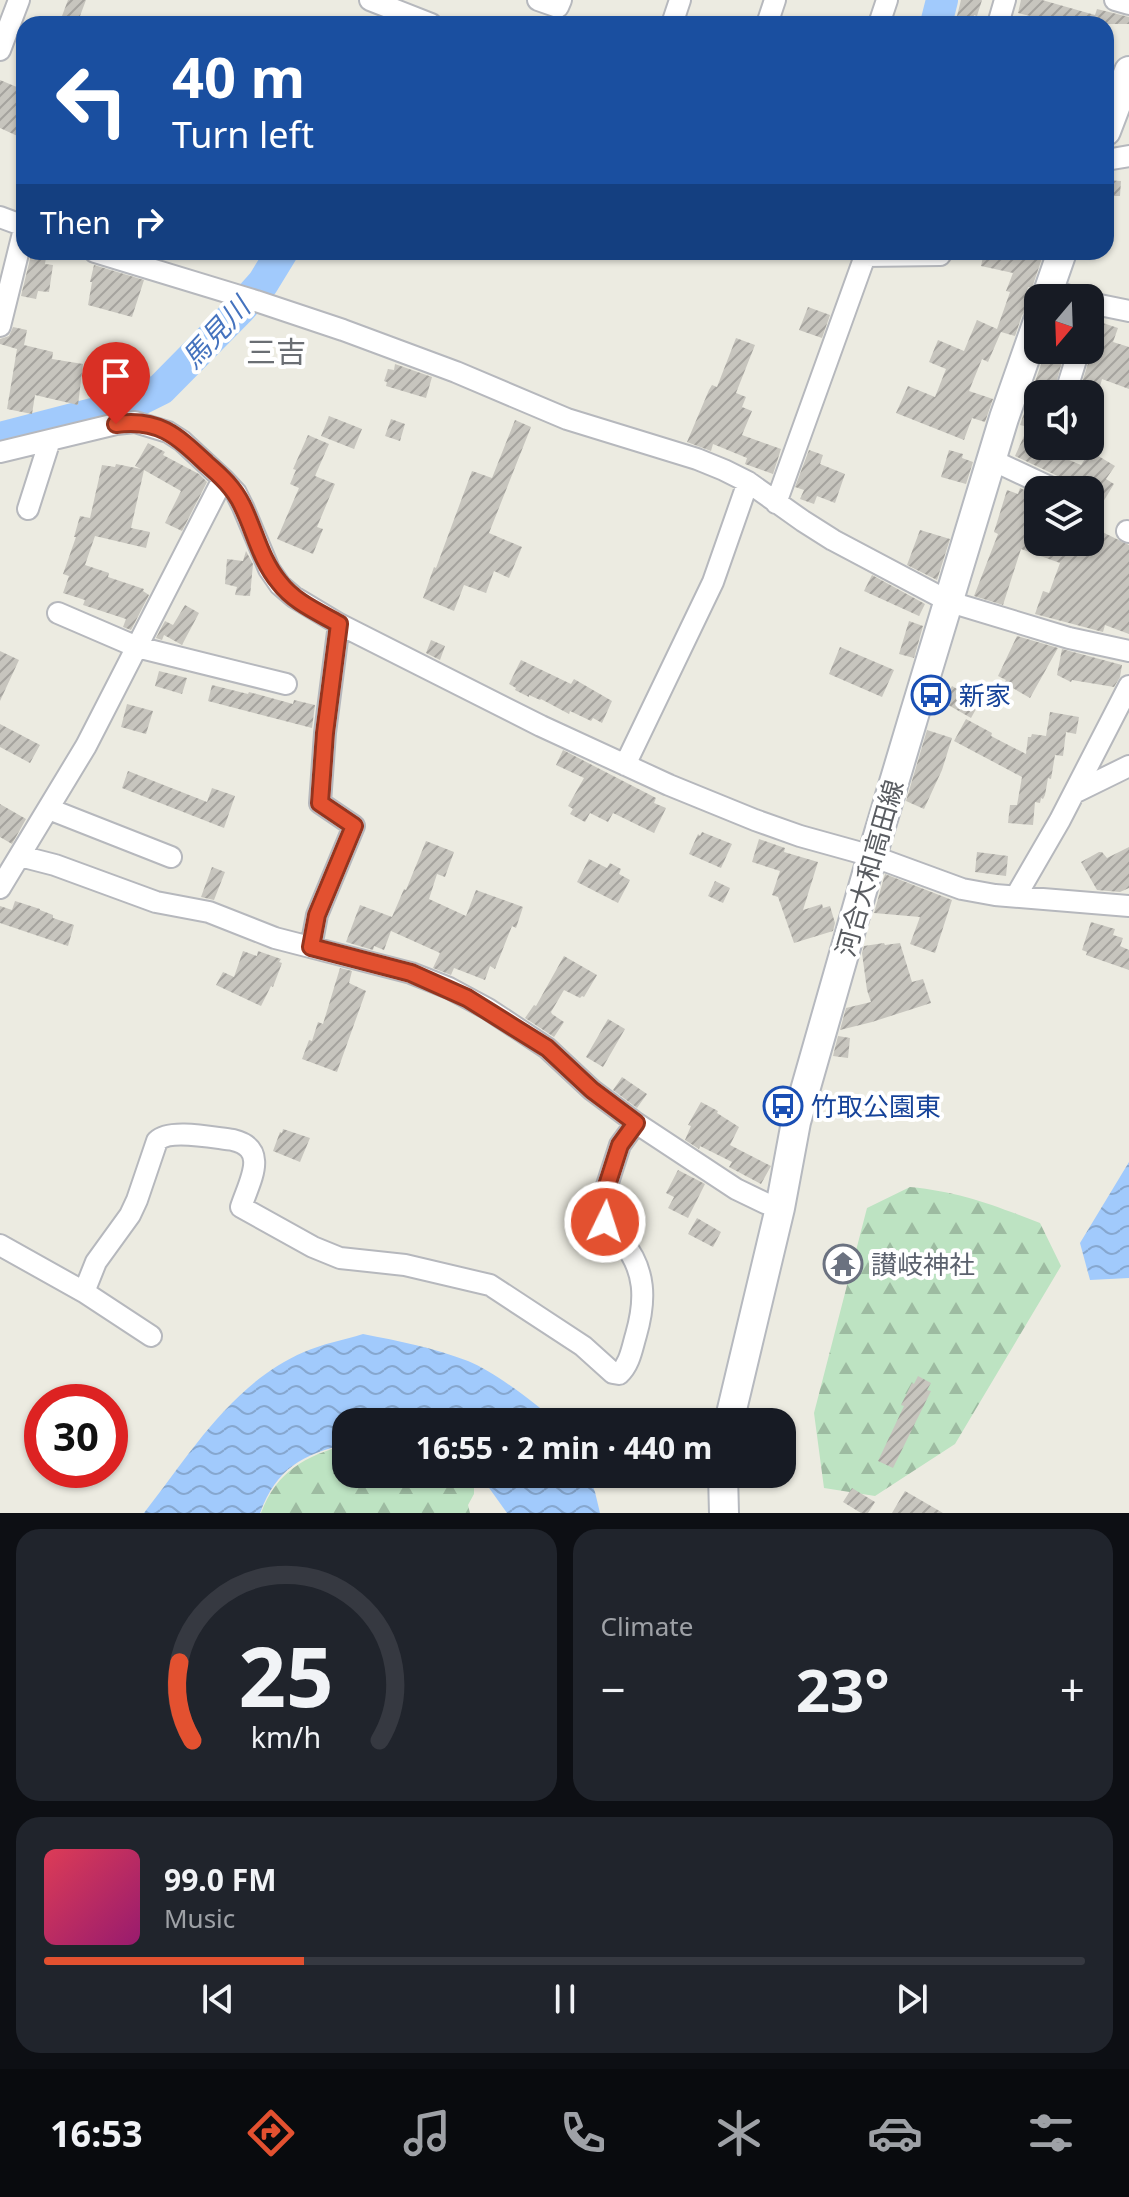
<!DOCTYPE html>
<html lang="en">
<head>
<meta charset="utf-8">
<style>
  body { margin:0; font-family:"Noto Sans","Noto Sans JP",sans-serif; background:#20242c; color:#f1f3f6; height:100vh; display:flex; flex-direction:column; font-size:30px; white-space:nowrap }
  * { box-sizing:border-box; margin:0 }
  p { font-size:26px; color:#9ea1a6 }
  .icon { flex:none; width:44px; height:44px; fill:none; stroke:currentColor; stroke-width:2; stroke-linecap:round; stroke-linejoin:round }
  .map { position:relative; height:1513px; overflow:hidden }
  .sheet { display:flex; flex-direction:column; gap:16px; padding:16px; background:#0d0f14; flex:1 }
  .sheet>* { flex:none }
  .hud { position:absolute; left:16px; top:16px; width:1098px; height:244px; border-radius:24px; box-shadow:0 2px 6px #0004; background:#1a4fa0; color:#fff; overflow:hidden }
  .needle { width:52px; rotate:199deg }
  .fabs { position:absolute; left:1024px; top:284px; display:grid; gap:16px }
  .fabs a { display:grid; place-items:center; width:80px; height:80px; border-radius:16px; background:#171b24; box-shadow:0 2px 6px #0004; font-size:40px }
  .speed { position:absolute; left:24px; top:1384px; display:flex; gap:16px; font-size:40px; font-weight:700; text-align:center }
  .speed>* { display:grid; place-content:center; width:104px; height:104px; border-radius:50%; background:#171b24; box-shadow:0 2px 6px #0004; line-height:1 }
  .speed .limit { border:12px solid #d22; background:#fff; color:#111 }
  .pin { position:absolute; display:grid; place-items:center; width:68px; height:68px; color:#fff; margin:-82px -34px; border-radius:50% 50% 50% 0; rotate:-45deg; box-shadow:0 0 8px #0007 }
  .pin .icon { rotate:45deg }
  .me { position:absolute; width:88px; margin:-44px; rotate:4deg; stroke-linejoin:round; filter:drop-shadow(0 0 6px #0008) }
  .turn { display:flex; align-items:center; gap:28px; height:168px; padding:0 24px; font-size:36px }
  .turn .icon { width:104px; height:104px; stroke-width:2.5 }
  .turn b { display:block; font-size:56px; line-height:68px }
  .then { display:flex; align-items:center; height:76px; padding:0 24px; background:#0003; gap:16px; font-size:30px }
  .big { font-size:60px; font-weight:700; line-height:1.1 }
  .sheet .card { flex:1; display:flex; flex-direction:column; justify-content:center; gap:12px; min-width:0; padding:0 28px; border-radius:24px; background:#20242c }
  .sheet .dial { align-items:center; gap:0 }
  .dial svg { height:208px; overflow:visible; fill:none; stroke:#363941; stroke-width:7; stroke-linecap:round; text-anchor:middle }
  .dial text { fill:#f1f3f6; stroke:none }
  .song { display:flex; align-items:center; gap:24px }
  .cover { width:96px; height:96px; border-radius:12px; background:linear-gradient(135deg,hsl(350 70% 55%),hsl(320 70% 35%)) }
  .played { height:8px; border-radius:4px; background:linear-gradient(90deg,#e35130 25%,#363941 25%) }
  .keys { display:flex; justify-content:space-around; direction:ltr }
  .heat { display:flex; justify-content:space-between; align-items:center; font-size:44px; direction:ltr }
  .sheet .tiles { flex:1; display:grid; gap:16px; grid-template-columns:1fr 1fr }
  .card:last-child { grid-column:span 2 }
  .trip { position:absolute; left:332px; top:1408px; width:464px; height:80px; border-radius:24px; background:#171b24; box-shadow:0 2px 6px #0004; font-weight:700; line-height:80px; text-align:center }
  .tab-bar { display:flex; height:128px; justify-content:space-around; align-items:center; background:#090b0e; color:#9ea1a6 }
  .tab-bar .icon { width:56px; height:56px }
  .tab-bar .current { color:#e35130 }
  .tab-bar b { font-size:36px; color:#f1f3f6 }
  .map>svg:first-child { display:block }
  .forest { fill:url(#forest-firs) }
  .water { fill:url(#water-waves) }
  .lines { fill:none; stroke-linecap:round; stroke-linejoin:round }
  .river { stroke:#a1cafc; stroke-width:32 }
  .building { fill:url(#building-hatch) }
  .minor-casing { stroke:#b6b8bd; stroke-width:24 }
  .secondary-casing { stroke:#b6b9bf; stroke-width:32 }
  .minor { stroke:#fff; stroke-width:20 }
  .secondary { stroke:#fff; stroke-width:28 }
  .route-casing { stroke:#94351f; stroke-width:20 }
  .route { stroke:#e35130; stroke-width:14 }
  .labels { text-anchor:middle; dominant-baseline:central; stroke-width:8; stroke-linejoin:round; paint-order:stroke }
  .transit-label { font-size:26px; fill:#164399; stroke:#fff; text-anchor:start }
  .street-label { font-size:26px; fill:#595c61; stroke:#fff }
  .worship-label { font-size:26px; fill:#5b616d; stroke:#fff; text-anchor:start }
  .water-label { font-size:28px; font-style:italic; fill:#4573be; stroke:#fff }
  .quarter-label { font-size:30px; fill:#6a6e73; stroke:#fff }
</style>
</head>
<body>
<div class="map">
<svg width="1129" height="1513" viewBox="0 0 1129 1513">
  <defs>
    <pattern id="forest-firs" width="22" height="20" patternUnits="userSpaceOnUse" patternTransform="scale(2)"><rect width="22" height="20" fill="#bde3c2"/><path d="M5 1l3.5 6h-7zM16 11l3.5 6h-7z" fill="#9dbba1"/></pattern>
    <pattern id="water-waves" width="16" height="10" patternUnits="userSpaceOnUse" patternTransform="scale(2)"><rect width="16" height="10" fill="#a1cafc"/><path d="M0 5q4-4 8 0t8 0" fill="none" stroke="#86a7cf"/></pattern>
    <pattern id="building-hatch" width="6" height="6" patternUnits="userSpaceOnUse" patternTransform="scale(2)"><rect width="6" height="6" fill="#c7c5be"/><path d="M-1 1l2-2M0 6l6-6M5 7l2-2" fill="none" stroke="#a5a39e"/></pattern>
  </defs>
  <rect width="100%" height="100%" fill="#ecebe1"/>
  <path class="forest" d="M910,1187C961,1192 993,1205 1040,1223L1061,1266L955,1444L875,1496L824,1488L814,1413L867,1208Z
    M346,1445V1474H497L496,1476L487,1485H474V1494L468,1505L470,1513H261C277,1471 305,1456 346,1445Z"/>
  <path class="water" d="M1129,1162V1278L1090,1280L1080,1243Z
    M363,1334C399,1341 434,1348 468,1361C493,1371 536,1403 556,1422H346V1444C302,1455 277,1468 260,1513H144C190,1454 232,1383 304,1352C322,1344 344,1340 363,1334Z
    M498,1474H588L595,1492L600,1513H507L487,1485Z"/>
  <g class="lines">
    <path class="river" d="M936,24L942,0
      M0,438L131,404L161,389L239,310L263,283L282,252"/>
  </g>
  <path class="building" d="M68,0H86L77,24H59Z
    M961,0H982L977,16L974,15L972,24H955Z
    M1021,0H1042L1095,15L1097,9L1129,17V24H1053L1054,22L1018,13Z
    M0,80L24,90V139L0,128Z
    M1106,180L1121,181L1120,196H1106Z
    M984,252H1044L1032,288L1028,287L1025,299L1029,300L1031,306L1022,315L1015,336L1001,332L988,362L982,359L969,391L993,399L985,422L972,418L964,440L896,413L908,386L935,397L946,369L929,362L938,340L964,351L977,320L997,329L1010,292L1006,291L1013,273L981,266Z
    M31,255L46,257L45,264L53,265L49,292L38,291L36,299L21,296Z
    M94,265L144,280L132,317L88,305L92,282H90Z
    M808,307L830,315L822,338L799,330Z
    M1097,321L1118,328L1113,342L1129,347V389L1102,379L1098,394H1073L1081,386L1091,354L1090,342Z
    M13,327L27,330L24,345L53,352L52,359L83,364L78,405L35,395L32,414L7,409L17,349L0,344V339L9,336Z
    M736,338L755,345L736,393L746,397L742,407L752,411L742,435L781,449L773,474L745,464L747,458L713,444L711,451L687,442L709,390L712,385L717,387Z
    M1046,350H1065L1056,384L1059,390L1064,394H1038V447L1081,465L1090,451L1115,466L1106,479L1114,484L1103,502L1098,495L1090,493V490H1078L1062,478L1015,456L1028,427L1020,425Z
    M395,364L432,377L426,398L386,386L387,382L384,381L388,369L394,370Z
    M329,416L362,429L354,449L321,436Z
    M391,419L405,424L400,441L385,436Z
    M515,420L531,427L489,533L522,547L509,578L494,571L486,593L464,585L454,611L423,598L434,567L436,568L472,471L492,478Z
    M308,435L329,444L315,476L335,484L317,527L323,529L313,554L277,539L299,488L290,484L296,470L293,469Z
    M148,443L165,452L163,455L199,474L207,482L182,531L165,523L181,491L144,470L131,528L150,532L146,548L95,536L85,565L109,573L108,577L144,589L143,591L149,595L131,630L123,627L126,619L83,605L85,600L63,593L69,576L63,574L76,537H74L80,516L90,518L102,465L115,467L116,464L141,469L135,466Z
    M809,450L823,455L820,464L845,474L835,503L817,496L814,504L800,499L804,490L795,487Z
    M949,450L963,454L962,458L973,462L966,484L941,477Z
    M1020,488L1038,496V542H1090V526L1129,545V634L1105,625L1103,632L1035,614L1043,591L1049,593L1060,563L1021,549L1003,605L974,596L998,534L994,532L1007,490L1018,494Z
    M920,530L950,539L937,580L907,565Z
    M246,551L253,564L250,596L235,595L237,587L225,584L227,559L243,561Z
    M872,575L925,604L919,616L864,591Z
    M185,605L199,613L182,645L164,635L162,640L156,638L165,621L173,625Z
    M909,621L923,626L914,658L899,654Z
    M1017,636L1058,648L1030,698L1004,683L1006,680L998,676Z
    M431,640L445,646L440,660L426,653Z
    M840,647L894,670L882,697L829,674Z
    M1062,649L1122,665L1120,677L1114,687L1072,680L1071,682L1057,675Z
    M0,651L19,660L0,701Z
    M521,660L571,684L574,679L612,701L602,723L593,718L591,721L570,711L569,714L541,699L540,700L529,695V697L515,690L516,688L509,684Z
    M159,671L187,678L182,694L155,686Z
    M212,685L248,694L249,692L293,704L294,700L315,705L312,728L208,701Z
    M952,686L980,702L971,718L943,702Z
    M127,704L153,711L146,734L121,727Z
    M1050,712L1079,717L1076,734L1066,732L1063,756L1055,755L1051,779L1048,778L1045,795L1043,799L1041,798L1040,803L1035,802L1033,825L1008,823L1010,805H1017L1022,777L954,741L966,719L992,733L991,736L1026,754L1028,737H1031L1032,734L1046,736Z
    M0,724L40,745L30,763L0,747Z
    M927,730L952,738L942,770L924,809L906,801Z
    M563,750L656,798L654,803L666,808L654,833L613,813L608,822L590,813L585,822L570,814L573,809L568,806L584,778L556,765Z
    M128,771L207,802L212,788L235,796L224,828L122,788Z
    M0,804L26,819L12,844L0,837Z
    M702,832L732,844L721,868L689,854L698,834L700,836Z
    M759,839L785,848L784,852L818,862L803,910L822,904L823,908L830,906L835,923L833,931L794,943L778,897L772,895L780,871L752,862Z
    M426,841L454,852L445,877L437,874L429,899L466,916L476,890L523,907L516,928L512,926L495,969L490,966L485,980L454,968L451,975L433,968L440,953L391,931L384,950L374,946L373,950L346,942L360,905L392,917L404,889L406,890Z
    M1129,847V888L1120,892L1097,890L1081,862L1099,852H1102L1107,858Z
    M977,852L1008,856L1006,876L975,872Z
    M589,859L607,868L610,863L621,869L619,874L630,880L618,903L577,882Z
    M212,867L225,872L214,900L201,897Z
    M885,874L952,900L935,953L910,944L920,917L874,913Z
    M715,881L730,888L723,903L708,896Z
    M15,901L40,909V910L53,915V918L74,925L68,946L0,923V906L12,910Z
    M1091,922L1115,929L1113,935L1123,938L1120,946L1129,950V970L1086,955L1087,952L1082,950Z
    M884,943L885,945L900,943L912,982L923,979L931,1003L872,1022L840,1030L846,1008L871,1002L867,990L862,953L864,946Z
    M243,951L257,956L258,951L281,959L279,962L282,963L273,987L271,986L261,1006L216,985L223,972L234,977Z
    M564,956L597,975L584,997L582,996L580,998L564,990L551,1012L552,1014L564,1022L554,1037L525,1018L534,1005L536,1006Z
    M340,968L352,971L349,983L366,991L337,1072L302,1059L309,1040L312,1041L318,1022L323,1024Z
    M608,1019L625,1029L603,1067L586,1057Z
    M838,1036L850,1038L848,1058L833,1056Z
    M622,1077L647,1094L637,1108L613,1090Z
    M701,1102L718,1111L717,1113L739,1127L730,1145L771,1166L761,1184L729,1167L732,1162L700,1146L699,1149L685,1140L691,1126L688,1125Z
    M283,1129L310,1138L300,1162L273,1151L280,1132L282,1133Z
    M678,1170L705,1184L688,1218L668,1208L674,1197L666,1193Z
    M697,1218L721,1232L713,1247L688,1234Z
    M918,1376L931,1383L927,1390L931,1391L893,1468L878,1461L904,1406L901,1405L912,1383L914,1384Z
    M852,1488L875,1502L868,1513H861L843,1502Z
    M905,1491L943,1513H892Z"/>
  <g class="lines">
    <defs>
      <path id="minor" d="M370,0L431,24
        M538,0L558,7L561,0
        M1115,0L1129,4
        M672,24L680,0
        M767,24L775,0
        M879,24L887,0
        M998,24L1005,0
        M0,50L19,0
        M1106,160L1129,156
        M0,217L24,226
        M95,252L256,301L343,330L456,372L567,419L697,459L724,470L748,482L803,521L833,540L950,602L1069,638L1129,651
        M1049,289L1075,298
        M1090,303L1129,311
        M0,326L24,229
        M1069,382L1079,350
        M0,452L116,424L135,422L168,432L182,441L223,479L236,493L243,507L269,569L280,585L294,597L339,624L541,726L669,785L755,820L800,836L872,856L962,889L995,895L1129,906
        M992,460L1056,490
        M776,503L865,256L940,255L942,252
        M1090,506H1091
        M28,509L50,440
        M1127,531L1129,532
        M58,613L137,647L286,684
        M625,765L713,582L748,482
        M1074,793L1129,766
        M49,809L171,857
        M20,856L55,865L156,902L209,912L275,938L411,973L449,988L488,1009L547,1048L592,1090L636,1123L736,1189L765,1203L780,1208
        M0,888L86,746L223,479
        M1016,896L1060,820L1129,686
        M311,947L317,915L354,826L320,803L325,733L339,624
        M0,1245L84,1292L151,1336
        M84,1292L96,1262L130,1215L137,1200L157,1141C170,1128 214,1138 233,1140C270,1149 249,1182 241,1207L313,1247L340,1258L405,1265L490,1285L583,1346L613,1373L619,1374C630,1364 632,1348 636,1335C646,1300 646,1270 622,1241C612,1228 601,1221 601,1204L620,1145L636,1123"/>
      <path id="secondary" d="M1106,131L1129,71
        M1046,298L1062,252
        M729,1422L780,1208L796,1122L872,856L915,712L1004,418L1038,321
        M723,1474L724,1513"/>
    </defs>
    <use href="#minor" class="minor-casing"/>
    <use href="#secondary" class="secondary-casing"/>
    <use href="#minor" class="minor"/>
    <use href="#secondary" class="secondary"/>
  </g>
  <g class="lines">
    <defs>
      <path id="route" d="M116,424C159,418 177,436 207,464C221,476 234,488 242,505C255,531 260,559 279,582C294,602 318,612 339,624L325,733L320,803L354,826L317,915L311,947L411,973L467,998L547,1048L592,1090L636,1123L620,1145L601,1204V1213L605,1222"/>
    </defs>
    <use href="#route" class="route-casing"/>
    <use href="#route" class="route"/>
  </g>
  <defs>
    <symbol id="bus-ring" viewBox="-11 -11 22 22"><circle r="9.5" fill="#fff" stroke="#1a4fb4" stroke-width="1.5"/><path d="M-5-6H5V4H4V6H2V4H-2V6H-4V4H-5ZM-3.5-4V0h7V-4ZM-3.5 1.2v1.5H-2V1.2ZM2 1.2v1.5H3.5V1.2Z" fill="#1a4fb4"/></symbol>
    <symbol id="temple-ring" viewBox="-11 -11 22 22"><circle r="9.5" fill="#fff" stroke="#6b7280" stroke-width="1.5"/><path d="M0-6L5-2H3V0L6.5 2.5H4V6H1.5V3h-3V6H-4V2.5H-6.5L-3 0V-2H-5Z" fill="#6b7280"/></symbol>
  </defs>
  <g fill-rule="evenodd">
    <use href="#bus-ring" x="909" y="673" width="44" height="44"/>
    <use href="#bus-ring" x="761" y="1084" width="44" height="44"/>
    <use href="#temple-ring" x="821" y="1242" width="44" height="44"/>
  </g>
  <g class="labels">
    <g class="transit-label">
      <text x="959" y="695">新家</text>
      <text x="811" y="1106">竹取公園東</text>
    </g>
    <g class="street-label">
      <text transform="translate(869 868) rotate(-74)">河合大和高田線</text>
    </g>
    <g class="worship-label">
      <text x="871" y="1264">讃岐神社</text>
    </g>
    <g class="water-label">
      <text transform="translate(215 332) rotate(-47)">馬見川</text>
    </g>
    <g class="quarter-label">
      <text x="276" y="351">三吉</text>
    </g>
  </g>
</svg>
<div class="fabs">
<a><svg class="needle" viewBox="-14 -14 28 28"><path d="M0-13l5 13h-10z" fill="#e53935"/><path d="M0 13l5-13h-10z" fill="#9ea1a6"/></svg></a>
<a><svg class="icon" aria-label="sound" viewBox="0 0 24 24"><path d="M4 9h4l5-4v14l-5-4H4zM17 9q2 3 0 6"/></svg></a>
<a><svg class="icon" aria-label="layers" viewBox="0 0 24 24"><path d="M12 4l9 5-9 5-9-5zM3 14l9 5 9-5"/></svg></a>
</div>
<div class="speed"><div class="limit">30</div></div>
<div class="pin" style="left:116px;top:424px;background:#d93025"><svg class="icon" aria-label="arrive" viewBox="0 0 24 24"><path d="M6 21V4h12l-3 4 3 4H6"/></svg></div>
<svg class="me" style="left:605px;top:1222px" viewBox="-20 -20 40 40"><circle r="17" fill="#e35130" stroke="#fff" stroke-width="3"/><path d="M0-11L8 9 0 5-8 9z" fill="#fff"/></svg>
<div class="trip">16:55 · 2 min · 440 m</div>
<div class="hud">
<div class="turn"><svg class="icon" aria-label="left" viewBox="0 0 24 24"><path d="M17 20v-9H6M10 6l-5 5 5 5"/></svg><div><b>40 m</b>Turn left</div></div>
<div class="then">Then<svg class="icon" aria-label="right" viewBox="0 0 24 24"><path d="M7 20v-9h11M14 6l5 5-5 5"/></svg></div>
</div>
</div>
<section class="sheet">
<div class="tiles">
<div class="card dial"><svg viewBox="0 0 100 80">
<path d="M14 69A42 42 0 1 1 86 69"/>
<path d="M14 69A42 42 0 0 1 9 39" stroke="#e35130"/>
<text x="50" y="56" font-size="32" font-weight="700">25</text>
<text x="50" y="72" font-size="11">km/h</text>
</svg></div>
<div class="card"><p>Climate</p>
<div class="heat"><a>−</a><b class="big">23°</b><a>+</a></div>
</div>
<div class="card">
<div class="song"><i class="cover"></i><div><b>99.0 FM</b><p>Music</p></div></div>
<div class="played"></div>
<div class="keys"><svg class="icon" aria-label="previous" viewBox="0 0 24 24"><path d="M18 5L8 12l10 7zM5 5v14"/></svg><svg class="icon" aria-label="pause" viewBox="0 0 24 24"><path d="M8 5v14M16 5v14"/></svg><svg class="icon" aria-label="next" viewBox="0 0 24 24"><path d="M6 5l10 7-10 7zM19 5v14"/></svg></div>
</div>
</div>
</section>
<nav class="tab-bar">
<b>16:53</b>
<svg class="icon current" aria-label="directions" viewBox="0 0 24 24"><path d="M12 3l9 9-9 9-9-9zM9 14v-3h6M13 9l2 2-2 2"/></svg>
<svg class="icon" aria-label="music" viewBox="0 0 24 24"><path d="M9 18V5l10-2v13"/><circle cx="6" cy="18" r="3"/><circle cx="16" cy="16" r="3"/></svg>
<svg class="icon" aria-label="phone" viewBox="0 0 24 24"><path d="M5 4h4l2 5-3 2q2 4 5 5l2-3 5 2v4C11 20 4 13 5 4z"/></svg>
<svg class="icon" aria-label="climate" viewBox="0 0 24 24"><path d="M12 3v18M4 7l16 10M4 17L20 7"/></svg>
<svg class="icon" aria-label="car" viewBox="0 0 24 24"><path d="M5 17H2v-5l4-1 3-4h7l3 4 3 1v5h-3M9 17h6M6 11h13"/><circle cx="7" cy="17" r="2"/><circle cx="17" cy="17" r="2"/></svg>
<svg class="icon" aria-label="filters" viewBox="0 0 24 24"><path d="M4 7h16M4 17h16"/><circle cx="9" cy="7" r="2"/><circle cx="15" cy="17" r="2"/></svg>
</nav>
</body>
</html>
